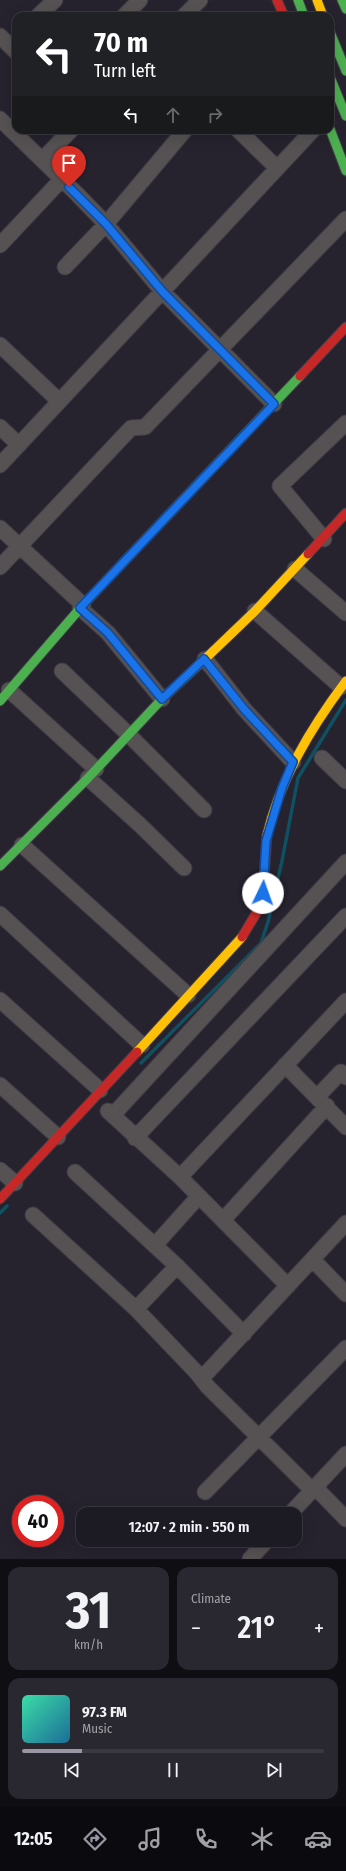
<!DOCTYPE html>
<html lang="en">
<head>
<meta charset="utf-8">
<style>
  body { margin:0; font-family:"Fira Sans Condensed",sans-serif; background:#29272f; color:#f1f3f6; height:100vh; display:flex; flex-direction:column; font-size:15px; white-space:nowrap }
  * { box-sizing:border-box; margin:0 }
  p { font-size:13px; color:#a0a1a5 }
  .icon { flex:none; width:22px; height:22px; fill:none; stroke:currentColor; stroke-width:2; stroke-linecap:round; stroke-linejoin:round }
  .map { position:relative; height:1559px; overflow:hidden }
  .side { display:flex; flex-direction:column; gap:8px; padding:8px; background:#0f0e13; flex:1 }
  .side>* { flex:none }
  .guide { position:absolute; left:12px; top:12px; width:322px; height:122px; border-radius:12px; box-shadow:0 4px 16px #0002,0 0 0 1px #3a3840; background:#202124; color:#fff; overflow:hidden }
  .speed { position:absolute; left:12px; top:1495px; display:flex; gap:8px; font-size:20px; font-weight:700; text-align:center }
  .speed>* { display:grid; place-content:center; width:52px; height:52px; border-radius:50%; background:#1c1a22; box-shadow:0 4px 16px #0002,0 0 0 1px #3a3840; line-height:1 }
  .speed .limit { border:6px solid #d22; background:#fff; color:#111 }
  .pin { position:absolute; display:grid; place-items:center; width:34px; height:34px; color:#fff; margin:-41px -17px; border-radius:50% 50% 50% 0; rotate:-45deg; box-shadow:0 0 4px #0007 }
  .pin .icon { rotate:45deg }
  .me { position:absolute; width:44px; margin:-22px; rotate:3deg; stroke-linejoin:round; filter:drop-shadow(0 0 3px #0008) }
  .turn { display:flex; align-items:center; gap:14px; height:84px; padding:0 16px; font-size:18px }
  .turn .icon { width:52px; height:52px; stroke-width:2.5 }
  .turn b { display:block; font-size:28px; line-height:34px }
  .lanes { display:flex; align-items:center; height:38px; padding:0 16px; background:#0003; justify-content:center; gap:20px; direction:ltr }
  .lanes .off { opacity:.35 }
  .big { font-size:30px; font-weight:600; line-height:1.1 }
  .side .card { flex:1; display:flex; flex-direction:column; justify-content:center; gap:6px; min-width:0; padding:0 14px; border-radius:12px; background:#29272f }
  .side .dial { align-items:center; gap:0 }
  .dial b { font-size:52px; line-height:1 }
  .song { display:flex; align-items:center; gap:12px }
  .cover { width:48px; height:48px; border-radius:6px; background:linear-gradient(135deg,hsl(160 70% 55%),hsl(200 70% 35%)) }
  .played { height:4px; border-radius:2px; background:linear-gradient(90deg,#9995a3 20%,#3a3840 20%) }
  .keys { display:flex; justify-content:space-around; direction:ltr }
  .heat { display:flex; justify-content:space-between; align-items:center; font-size:22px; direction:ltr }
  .side .tiles { flex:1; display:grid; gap:8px; grid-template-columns:1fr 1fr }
  .card:last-child { grid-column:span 2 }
  .trip { position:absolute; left:76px; top:1507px; width:226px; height:40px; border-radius:12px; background:#1c1a22; box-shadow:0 4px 16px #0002,0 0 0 1px #3a3840; font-weight:600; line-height:40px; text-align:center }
  .menu { display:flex; height:64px; justify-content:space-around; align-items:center; background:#0b0a0e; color:#a0a1a5 }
  .menu .icon { width:28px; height:28px }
  .menu .current { color:#9995a3 }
  .menu b { font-size:18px; color:#f1f3f6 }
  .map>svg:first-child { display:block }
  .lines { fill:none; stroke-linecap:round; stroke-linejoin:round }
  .stream { stroke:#0e5162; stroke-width:3.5 }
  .street-casing { stroke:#403c46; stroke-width:17 }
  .fast-casing { stroke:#403c46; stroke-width:11 }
  .slow-casing { stroke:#403c46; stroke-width:11 }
  .jam-casing { stroke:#403c46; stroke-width:11 }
  .street { stroke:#565253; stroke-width:15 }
  .fast { stroke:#4caf50; stroke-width:9 }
  .slow { stroke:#ffc107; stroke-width:9 }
  .jam { stroke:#c62828; stroke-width:9 }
  .route-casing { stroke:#114b97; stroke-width:10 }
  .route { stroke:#1a73e8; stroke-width:7 }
</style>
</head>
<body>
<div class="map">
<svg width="346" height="1559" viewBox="0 0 346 1559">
  <rect width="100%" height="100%" fill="#26222e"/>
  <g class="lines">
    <path class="stream" d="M141,1063L261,943L268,922L282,861L298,778L346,700
      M0,1213L7,1206"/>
    <defs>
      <path id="street" d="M38,16L55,0
        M124,16L140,0
        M184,16L200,0
        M0,36L16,52
        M0,119L77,194L106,224L162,291L274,404
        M238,130L277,168
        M42,160L71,130
        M0,245L62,179
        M65,267L106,224L185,130
        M0,345L59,401
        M0,427L19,445
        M0,465L313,130
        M0,528L83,605
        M324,539L280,486L346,423
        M0,567L131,428L145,427L346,219
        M295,569L346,613
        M80,608L108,633L162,699
        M255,611L341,687
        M205,659L244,709L293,762
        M62,671L128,734L204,810
        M9,690L96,769
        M322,758L346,781
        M88,778L140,825L184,868
        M22,845L188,995
        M0,914L142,1045
        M0,1000L100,1090
        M285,1065L346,1127
        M0,1085L58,1137
        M317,1097L341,1072L346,1077
        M108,1111L180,1177L288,1286
        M113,1115L346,862
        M135,1138L346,916
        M0,1170L15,1183
        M75,1172L177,1266L136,1309L197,1373L208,1387L312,1490
        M180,1177L346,1001
        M33,1215L136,1309
        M223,1220L327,1106
        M155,1245L199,1196
        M313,1260L346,1294
        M177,1266L244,1334
        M202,1378L346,1223
        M315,1487L346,1519
        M205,1492L346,1348
        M290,1514L346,1454
        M250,1559L267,1540"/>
      <path id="fast" d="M298,0L304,16
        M342,0L346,9
        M330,32L346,71
        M330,77L346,116
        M330,129L346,171
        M0,701L83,605L300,376
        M0,866L88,778L162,699L206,658"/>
      <path id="slow" d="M317,0L323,16
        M206,658L255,611L308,554
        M267,835C281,777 311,728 346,681
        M137,1052L242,937"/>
      <path id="jam" d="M277,0L284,16
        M300,376L346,327
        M308,554L346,513
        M242,937L257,912L263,893L267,835
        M0,1199L137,1052"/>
    </defs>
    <use href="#street" class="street-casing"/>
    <use href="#fast" class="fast-casing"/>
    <use href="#slow" class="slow-casing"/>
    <use href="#jam" class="jam-casing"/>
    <use href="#street" class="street"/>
    <use href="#fast" class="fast"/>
    <use href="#slow" class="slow"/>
    <use href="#jam" class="jam"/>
  </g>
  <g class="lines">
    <defs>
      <path id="route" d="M69,187L106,224L162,291L274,404L80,608L108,633L162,699L204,659L244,709L293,762L282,788L266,841L263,893"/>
    </defs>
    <use href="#route" class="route-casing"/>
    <use href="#route" class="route"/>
  </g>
</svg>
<div class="speed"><div class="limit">40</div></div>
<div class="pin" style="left:69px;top:187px;background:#d93025"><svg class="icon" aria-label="arrive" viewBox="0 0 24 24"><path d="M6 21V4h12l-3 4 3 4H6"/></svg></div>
<svg class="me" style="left:263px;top:893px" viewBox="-20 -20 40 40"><circle r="19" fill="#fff"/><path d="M0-13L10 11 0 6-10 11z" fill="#1a73e8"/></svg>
<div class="trip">12:07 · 2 min · 550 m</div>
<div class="guide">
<div class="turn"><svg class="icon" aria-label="left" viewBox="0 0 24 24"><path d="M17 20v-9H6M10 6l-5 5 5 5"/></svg><div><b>70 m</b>Turn left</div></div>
<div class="lanes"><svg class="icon" aria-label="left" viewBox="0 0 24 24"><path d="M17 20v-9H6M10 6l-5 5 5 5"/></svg><svg class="icon off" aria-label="ahead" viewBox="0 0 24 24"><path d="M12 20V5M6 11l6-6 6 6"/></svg><svg class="icon off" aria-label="right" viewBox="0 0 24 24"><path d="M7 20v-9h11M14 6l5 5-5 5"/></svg></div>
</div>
</div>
<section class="side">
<div class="tiles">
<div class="card dial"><b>31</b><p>km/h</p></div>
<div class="card"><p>Climate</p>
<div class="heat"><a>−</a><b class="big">21°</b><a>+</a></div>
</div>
<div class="card">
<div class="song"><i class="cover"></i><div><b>97.3 FM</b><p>Music</p></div></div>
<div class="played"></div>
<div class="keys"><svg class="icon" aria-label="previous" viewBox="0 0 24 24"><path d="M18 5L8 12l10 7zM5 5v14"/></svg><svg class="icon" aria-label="pause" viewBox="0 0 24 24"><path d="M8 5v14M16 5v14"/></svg><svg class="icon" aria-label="next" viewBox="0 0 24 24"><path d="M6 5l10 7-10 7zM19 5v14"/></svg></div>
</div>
</div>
</section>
<nav class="menu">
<b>12:05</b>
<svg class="icon current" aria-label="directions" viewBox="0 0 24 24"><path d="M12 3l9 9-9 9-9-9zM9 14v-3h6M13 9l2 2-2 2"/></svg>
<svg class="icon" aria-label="music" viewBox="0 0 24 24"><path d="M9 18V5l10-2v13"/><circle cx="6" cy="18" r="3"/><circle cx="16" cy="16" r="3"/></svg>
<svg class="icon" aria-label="phone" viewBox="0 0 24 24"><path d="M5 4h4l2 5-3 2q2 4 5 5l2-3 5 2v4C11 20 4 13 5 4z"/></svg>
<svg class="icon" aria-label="climate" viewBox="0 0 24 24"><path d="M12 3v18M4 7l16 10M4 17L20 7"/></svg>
<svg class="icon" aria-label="car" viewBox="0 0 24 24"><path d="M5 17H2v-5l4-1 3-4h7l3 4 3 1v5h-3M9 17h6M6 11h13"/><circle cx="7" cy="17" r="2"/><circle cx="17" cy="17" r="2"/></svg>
</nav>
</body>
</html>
